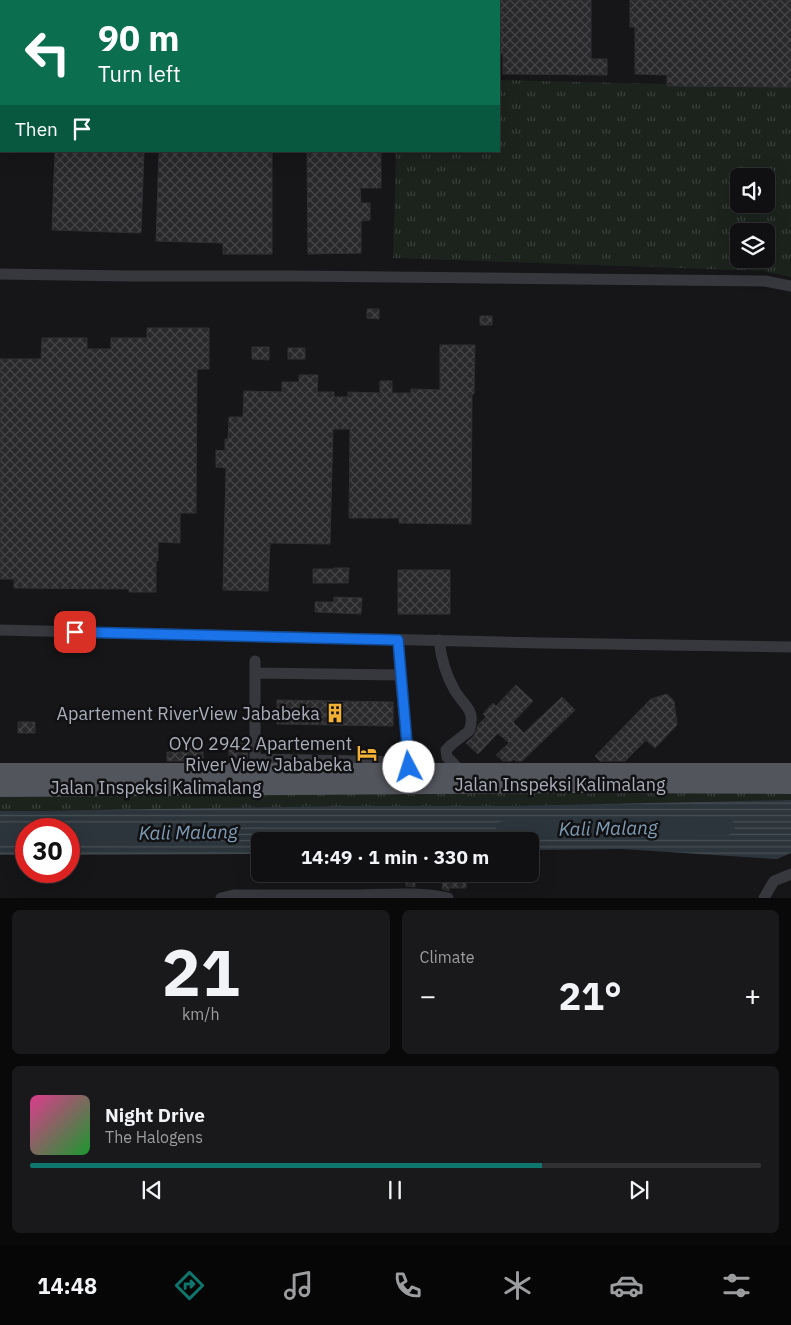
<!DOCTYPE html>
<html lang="en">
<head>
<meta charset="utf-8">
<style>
  body { margin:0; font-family:"IBM Plex Sans",sans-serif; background:#19191b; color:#f1f3f6; height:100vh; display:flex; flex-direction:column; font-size:19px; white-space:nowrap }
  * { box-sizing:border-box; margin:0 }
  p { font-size:16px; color:#9c9d9f }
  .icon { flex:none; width:28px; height:28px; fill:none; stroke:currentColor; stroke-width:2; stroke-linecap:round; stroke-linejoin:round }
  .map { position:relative; height:898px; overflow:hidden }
  .panel { display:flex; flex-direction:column; gap:12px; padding:12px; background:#09090a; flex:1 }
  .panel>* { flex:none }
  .top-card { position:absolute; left:0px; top:0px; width:500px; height:152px; box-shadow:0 5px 20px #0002,0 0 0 1px #303032; background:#0b6e4f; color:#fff; overflow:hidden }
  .fabs { position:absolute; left:730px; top:168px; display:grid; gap:10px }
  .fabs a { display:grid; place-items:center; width:45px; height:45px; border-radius:8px; background:#101012; box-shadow:0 5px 20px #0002,0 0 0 1px #303032; font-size:25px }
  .speed { position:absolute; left:15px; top:818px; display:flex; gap:10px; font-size:25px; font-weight:700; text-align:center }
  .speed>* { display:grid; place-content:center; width:65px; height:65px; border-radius:50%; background:#101012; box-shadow:0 5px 20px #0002,0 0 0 1px #303032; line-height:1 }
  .speed .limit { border:8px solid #d22; background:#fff; color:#111 }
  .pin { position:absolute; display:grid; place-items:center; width:42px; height:42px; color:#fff; margin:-21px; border-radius:10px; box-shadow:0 2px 8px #0006 }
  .me { position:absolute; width:55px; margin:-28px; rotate:355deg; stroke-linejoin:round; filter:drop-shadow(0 0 4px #0008) }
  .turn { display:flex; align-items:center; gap:18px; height:105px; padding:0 15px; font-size:22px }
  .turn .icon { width:65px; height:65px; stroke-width:2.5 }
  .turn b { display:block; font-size:35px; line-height:42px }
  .then { display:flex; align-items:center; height:48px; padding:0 15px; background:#0003; gap:10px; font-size:19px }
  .big { font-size:38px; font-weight:800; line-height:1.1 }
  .panel .tile { flex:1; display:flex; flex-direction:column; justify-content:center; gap:8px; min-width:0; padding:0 18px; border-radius:8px; background:#19191b }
  .panel .dial { align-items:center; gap:0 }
  .dial b { font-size:65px; line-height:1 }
  .song { display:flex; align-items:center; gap:15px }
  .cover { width:60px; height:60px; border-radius:8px; background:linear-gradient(135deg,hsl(330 70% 55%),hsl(130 70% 35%)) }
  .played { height:5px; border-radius:2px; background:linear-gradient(90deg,#0f766e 70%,#303032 70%) }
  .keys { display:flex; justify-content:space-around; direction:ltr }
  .heat { display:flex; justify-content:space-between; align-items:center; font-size:28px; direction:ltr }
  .panel .tiles { flex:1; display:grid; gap:12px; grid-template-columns:1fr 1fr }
  .tile:last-child { grid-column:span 2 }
  .trip { position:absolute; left:251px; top:832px; width:288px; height:50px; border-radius:8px; background:#101012; box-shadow:0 5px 20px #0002,0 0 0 1px #303032; font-weight:800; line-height:50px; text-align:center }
  .tabs { display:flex; height:80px; justify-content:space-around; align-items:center; background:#060607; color:#9c9d9f }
  .tabs .icon { width:35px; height:35px }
  .tabs .selected { color:#0f766e }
  .tabs b { font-size:22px; color:#f1f3f6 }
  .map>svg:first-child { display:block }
  .grass { fill:url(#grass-tufts); fill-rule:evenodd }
  .water { fill:url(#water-rules) }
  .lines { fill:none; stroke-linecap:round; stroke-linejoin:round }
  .river { stroke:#2c353c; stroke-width:16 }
  .building { fill:url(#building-cross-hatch); stroke:#303034 }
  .minor { stroke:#37383d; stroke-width:11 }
  .primary { stroke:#53555c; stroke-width:18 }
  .route-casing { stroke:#114b97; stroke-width:12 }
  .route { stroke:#1a73e8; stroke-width:9 }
  .labels { text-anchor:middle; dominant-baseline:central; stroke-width:5; stroke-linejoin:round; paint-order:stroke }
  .poi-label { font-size:18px; fill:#a8adb8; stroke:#111113; text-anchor:end }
  .street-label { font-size:18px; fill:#a8adb8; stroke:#111113 }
  .water-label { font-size:19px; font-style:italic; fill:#7f9bb3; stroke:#111113 }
</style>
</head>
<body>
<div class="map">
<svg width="791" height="898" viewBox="0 0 791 898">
  <defs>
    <pattern id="grass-tufts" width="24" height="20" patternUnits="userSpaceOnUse" patternTransform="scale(1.25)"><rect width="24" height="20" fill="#1c231d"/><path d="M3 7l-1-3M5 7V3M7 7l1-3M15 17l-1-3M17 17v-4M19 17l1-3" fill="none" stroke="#3a403c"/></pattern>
    <pattern id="water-rules" width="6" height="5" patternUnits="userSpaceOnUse" patternTransform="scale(1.25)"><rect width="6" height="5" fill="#2c353c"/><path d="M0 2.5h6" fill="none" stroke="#485056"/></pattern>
    <pattern id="building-cross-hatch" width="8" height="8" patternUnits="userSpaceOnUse" patternTransform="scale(1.25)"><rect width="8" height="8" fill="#29292c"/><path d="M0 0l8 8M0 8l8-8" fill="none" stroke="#454548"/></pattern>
  </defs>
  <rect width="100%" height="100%" fill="#161618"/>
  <path class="grass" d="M499,80L791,87V277L763,271L393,258L396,151H499ZM739,176H766V204H739ZM739,231H766V259H739Z
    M791,785V800L497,806H342L63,811H0V788Z"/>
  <path class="water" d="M791,800V853L777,859L622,849L530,850V841H260V854L69,855V829H26V855H0V811H41L336,806H503Z"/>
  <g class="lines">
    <path class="river" d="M504,829L727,827
      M0,834H26
      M69,834L217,832"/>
  </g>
  <path class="building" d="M499,0H591V59H607V75L503,74V53H499Z
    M630,0H791V87L667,86V75L635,74V27H630Z
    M55,151H144L141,233L52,230Z
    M159,151H272V254H223V243L156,241Z
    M307,151H381V188H360L361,203H370V220L361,221V253L308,254Z
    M367,309H379V319L367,318Z
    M480,316H492V325H480Z
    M147,328H209V369H197L196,513H180V543L158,542V561H156V592H129V589L14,588V579H0V359H41L42,338H87V349H111V338H147Z
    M440,345H475L474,394H472L471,524L399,523V518H349L350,429H333L330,544L270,543L268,591L223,590L226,468L216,467V450L225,451V439H228L229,417H243L244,391L282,392V382H299V375H318L317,392H334V397H348V392L380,393V381H392V393H411V389L440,390Z
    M252,347H269V360L252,359Z
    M288,348H305V359H288Z
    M334,568H349L348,583H313V569H334Z
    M398,570H450V614H398Z
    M334,597L362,598L361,614L315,612V602H334Z
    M516,685L533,701L513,722L524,733L562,697L575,710L522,761H516L514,759L511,761H503L496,755L509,743L498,733L478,754L466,743L474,736L478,725L486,717L483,714L493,703L496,706Z
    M667,694L674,701L677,725L655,748L646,740L625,761H600L595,756L651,699Z
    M277,700L393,702V726L277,724Z
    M18,722H35V733H18Z
    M229,742H248L247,761H229Z
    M184,745H195V752H203V761H167V752H184Z
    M383,874H415V887L406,886V881L383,879Z
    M443,874H466V888H449V891L442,889Z"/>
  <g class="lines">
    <path class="minor" d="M0,274L130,276H295L765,281L791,286
      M0,630L543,643L791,647
      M398,640L400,675
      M439,640C441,657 446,675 454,689C463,706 477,709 469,731L451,745L446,750L447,757L455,765L454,772
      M255,673L400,675L410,772
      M255,759L409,762
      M255,767V661
      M348,895C380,895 418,891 448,898
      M221,898L234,895H348L349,898
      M764,898L774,881L791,874"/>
    <path class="primary" d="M0,772H791
      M0,788L576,784L791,785"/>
  </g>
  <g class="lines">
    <defs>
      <path id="route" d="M75,632L398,640L409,767"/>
    </defs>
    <use href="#route" class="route-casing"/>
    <use href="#route" class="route"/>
  </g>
  <defs>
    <symbol id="building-bare" viewBox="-9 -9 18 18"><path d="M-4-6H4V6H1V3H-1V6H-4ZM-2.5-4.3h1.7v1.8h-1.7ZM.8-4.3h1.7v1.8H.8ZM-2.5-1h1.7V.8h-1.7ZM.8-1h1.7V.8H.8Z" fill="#f2b134" stroke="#111113" stroke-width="2.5" paint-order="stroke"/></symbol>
    <symbol id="hotel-bare" viewBox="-9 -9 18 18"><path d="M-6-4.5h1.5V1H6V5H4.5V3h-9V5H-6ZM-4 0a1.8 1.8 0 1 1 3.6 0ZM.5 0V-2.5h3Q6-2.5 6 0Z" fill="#f2b134" stroke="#111113" stroke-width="2.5" paint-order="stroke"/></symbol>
  </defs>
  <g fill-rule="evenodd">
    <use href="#building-bare" x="321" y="699" width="28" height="28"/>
    <use href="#hotel-bare" x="353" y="739" width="28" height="28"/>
  </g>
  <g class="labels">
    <g class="poi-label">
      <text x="320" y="713">Apartement RiverView Jababeka</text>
      <text x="352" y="743">OYO 2942 Apartement<tspan x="352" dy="21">River View Jababeka</tspan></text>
    </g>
    <g class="street-label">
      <text x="560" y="784">Jalan Inspeksi Kalimalang</text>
      <text x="156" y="787">Jalan Inspeksi Kalimalang</text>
    </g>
    <g class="water-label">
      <text transform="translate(608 828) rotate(-1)">Kali Malang</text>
      <text transform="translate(188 832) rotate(-1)">Kali Malang</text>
    </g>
  </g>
</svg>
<div class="fabs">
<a><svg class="icon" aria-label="sound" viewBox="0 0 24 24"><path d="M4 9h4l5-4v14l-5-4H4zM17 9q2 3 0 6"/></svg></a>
<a><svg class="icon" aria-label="layers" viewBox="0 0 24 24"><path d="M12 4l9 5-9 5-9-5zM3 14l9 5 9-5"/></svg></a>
</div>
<div class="speed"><div class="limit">30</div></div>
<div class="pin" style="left:75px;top:632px;background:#d93025"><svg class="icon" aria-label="arrive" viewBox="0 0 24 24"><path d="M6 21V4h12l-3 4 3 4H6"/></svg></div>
<svg class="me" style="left:409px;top:767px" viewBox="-20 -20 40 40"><circle r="19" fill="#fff"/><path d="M0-13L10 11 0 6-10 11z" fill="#1a73e8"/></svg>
<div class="trip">14:49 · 1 min · 330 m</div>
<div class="top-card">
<div class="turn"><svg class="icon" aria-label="left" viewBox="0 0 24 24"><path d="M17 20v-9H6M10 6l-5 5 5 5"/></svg><div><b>90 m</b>Turn left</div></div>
<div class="then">Then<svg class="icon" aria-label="arrive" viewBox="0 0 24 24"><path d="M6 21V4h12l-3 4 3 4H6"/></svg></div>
</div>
</div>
<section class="panel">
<div class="tiles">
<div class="tile dial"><b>21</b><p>km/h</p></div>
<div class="tile"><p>Climate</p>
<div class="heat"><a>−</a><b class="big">21°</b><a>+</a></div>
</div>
<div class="tile">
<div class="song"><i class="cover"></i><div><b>Night Drive</b><p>The Halogens</p></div></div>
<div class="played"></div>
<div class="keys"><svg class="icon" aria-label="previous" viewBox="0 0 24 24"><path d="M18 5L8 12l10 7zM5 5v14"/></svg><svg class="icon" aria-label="pause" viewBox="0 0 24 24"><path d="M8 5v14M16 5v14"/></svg><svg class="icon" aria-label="next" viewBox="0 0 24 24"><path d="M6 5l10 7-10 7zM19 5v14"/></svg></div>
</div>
</div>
</section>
<nav class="tabs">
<b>14:48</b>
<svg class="icon selected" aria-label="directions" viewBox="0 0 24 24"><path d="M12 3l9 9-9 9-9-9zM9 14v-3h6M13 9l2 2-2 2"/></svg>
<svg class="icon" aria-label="music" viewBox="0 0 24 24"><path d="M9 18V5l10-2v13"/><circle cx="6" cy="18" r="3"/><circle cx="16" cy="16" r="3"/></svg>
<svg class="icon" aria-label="phone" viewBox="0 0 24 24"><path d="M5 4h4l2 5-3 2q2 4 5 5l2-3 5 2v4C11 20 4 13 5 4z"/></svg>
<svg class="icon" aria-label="climate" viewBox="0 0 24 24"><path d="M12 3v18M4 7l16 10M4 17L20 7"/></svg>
<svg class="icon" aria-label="car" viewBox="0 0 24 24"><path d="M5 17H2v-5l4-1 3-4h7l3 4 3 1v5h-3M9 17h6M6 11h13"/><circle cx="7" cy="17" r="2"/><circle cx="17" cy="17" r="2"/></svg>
<svg class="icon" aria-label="filters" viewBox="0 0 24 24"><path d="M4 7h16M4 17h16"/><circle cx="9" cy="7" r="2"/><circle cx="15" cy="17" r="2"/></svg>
</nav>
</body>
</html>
